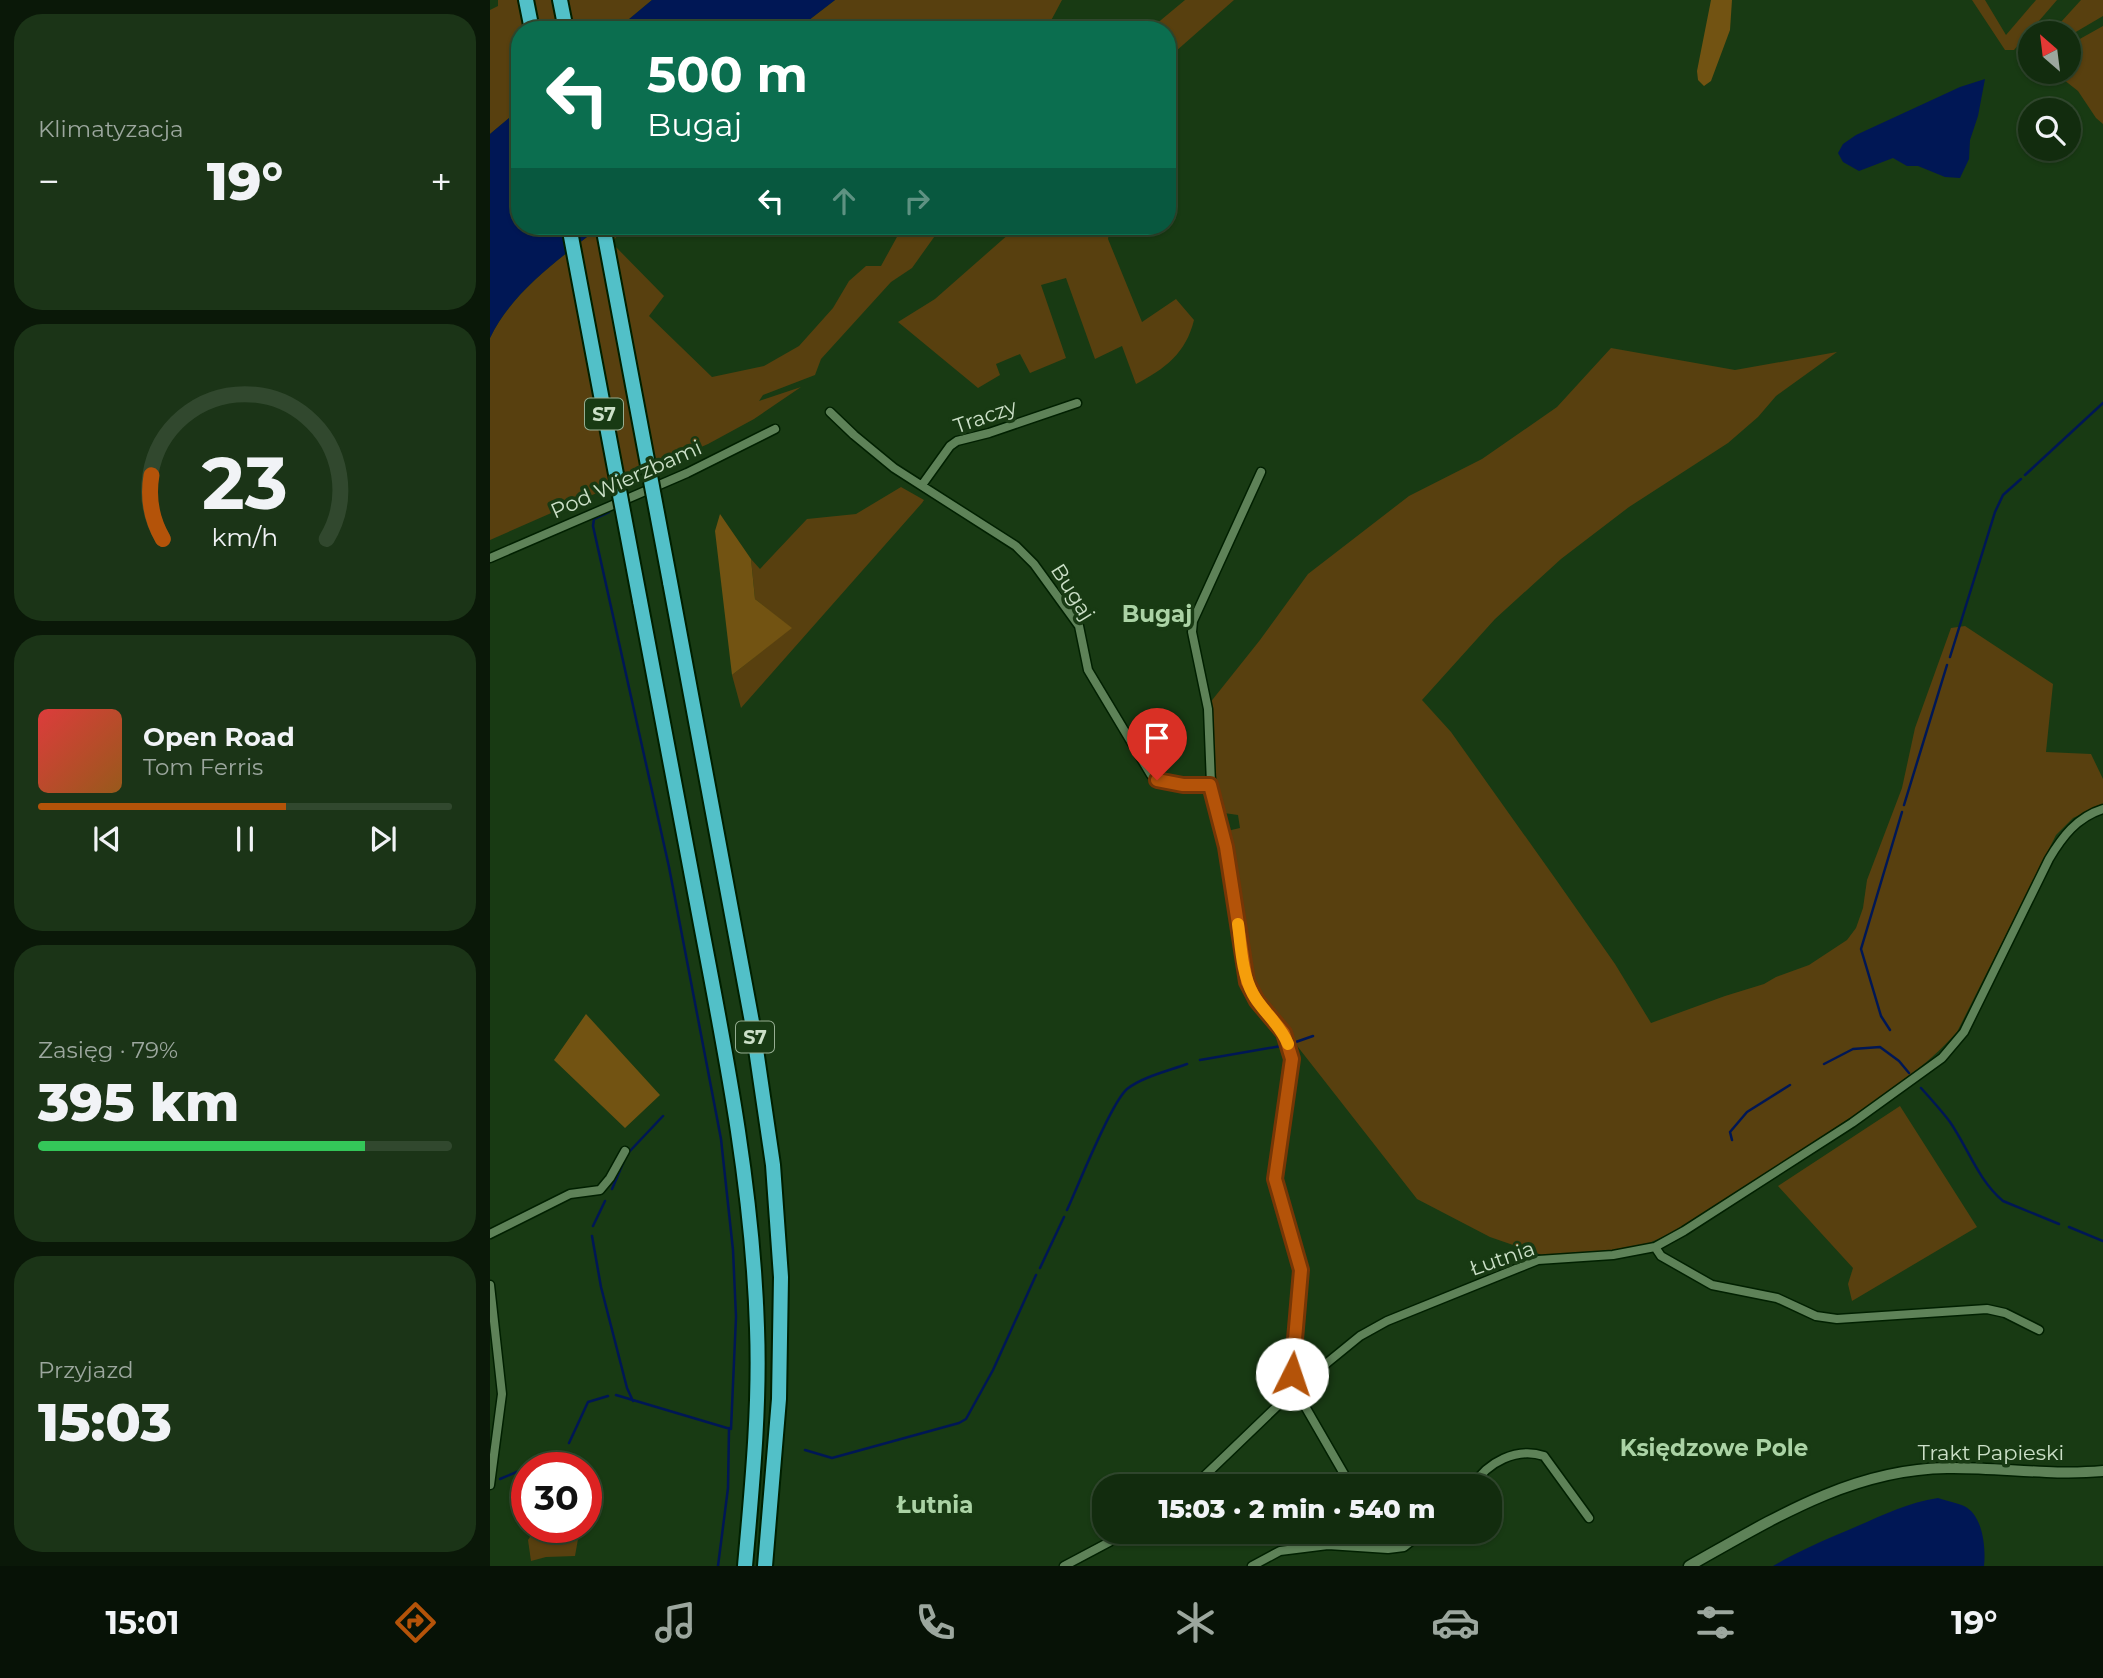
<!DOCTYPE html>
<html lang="pl">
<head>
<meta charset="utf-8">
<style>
  body { margin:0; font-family:Montserrat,sans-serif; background:#1b3417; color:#f1f3f6; height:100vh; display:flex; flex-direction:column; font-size:26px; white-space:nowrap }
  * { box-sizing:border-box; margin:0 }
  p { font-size:23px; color:#9ca79e }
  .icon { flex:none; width:38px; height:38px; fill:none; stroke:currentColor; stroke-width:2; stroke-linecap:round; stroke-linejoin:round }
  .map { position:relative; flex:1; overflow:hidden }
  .details { display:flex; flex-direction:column; gap:14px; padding:14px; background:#0a1808; width:490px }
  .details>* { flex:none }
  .guide { position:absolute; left:21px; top:21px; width:665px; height:214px; border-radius:28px; box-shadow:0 2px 5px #0004,0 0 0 2px #31482e; background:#0b6e4f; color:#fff; overflow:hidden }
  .needle { width:46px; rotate:332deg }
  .buttons { position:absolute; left:1528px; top:21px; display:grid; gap:14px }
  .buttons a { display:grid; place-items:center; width:63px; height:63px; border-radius:50%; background:#122c0e; box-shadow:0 2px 5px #0004,0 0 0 2px #31482e; font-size:35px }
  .speed { position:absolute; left:21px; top:1452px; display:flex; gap:14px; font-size:35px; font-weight:700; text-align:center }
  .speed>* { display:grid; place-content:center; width:91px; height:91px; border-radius:50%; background:#122c0e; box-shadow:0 2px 5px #0004,0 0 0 2px #31482e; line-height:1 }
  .speed .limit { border:10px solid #d22; background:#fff; color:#111 }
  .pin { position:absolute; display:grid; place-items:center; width:60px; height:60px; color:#fff; margin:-72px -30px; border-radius:50% 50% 50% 0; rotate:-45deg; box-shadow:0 0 7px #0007 }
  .pin .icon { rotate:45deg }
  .me { position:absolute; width:77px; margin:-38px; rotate:4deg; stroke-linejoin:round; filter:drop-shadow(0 0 5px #0008) }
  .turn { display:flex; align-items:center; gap:24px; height:147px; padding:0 21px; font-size:32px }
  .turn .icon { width:91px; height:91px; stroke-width:2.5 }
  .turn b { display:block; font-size:49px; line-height:60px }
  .lanes { display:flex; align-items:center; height:66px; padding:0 21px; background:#0003; justify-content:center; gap:35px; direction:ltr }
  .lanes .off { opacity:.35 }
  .big { font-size:52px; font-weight:800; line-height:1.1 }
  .details .card { flex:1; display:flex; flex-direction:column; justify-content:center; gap:10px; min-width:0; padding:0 24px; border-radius:28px; background:#1b3417 }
  .details .dial { align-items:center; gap:0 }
  .dial svg { height:182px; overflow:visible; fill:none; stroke:#31482e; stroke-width:7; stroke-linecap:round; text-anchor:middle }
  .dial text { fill:#f1f3f6; stroke:none }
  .song { display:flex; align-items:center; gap:21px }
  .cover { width:84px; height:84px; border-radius:10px; background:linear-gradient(135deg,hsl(0 70% 55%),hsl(30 70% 35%)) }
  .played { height:7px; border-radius:4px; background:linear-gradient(90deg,#b45309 60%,#31482e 60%) }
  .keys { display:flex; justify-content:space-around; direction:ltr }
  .heat { display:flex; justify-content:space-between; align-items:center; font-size:38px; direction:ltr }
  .charge { height:10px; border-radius:5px; background:linear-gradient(90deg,#34c759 79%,#31482e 0) }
  .trip { position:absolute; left:602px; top:1474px; width:410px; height:70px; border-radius:28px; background:#122c0e; box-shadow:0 2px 5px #0004,0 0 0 2px #31482e; font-weight:800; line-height:70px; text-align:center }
  .dock { display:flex; height:112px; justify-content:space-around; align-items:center; background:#071206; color:#9ca79e }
  .dock .icon { width:49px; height:49px }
  .dock .active { color:#b45309 }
  .dock b { font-size:32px; color:#f1f3f6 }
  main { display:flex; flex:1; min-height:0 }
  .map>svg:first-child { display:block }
  .green { fill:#58400f }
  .forest { fill:#725312 }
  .water { fill:#001755 }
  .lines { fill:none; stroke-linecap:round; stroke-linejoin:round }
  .stream { stroke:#001755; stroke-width:2.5 }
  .minor-casing { stroke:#002000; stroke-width:11 }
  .tertiary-casing { stroke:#002000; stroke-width:13 }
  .motorway-casing { stroke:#002000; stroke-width:18 }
  .minor { stroke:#5e8258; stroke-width:8 }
  .tertiary { stroke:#5e8258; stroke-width:10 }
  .motorway { stroke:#52c0c8; stroke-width:14 }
  .motorway-bridge-casing { stroke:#002000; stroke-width:18; stroke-linecap:butt }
  .motorway-bridge { stroke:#52c0c8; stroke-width:14 }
  .route-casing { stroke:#753606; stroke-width:18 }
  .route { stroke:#b45309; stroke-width:12 }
  .slow { stroke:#f59e0b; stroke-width:12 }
  .labels { text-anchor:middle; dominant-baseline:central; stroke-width:7; stroke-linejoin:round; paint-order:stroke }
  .shield { fill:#183a13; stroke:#96ae92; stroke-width:2 }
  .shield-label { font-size:19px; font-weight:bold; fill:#cce0c8 }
  .street-label { font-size:21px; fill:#cce0c8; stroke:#183a13 }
  .neighbourhood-label { font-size:23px; font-weight:bold; fill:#abd3a5; stroke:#183a13 }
</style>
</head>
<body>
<main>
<section class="details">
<div class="card"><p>Klimatyzacja</p>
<div class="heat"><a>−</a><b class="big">19°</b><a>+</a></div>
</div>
<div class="card dial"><svg viewBox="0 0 100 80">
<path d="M14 69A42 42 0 1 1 86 69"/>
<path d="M14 69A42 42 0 0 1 9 41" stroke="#b45309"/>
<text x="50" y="56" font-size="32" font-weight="700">23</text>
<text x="50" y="72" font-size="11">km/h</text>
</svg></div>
<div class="card">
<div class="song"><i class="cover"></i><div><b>Open Road</b><p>Tom Ferris</p></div></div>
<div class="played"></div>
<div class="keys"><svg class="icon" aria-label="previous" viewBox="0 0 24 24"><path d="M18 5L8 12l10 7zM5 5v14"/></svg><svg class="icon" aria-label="pause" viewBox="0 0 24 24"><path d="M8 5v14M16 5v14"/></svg><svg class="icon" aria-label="next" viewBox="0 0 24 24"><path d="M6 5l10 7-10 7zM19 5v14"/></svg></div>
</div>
<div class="card"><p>Zasięg · 79%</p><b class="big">395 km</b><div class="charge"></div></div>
<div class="card"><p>Przyjazd</p><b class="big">15:03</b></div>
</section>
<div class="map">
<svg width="1613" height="1566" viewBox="0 0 1613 1566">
  <rect width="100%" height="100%" fill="#183a13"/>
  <path class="green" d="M8,0H162L126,30H30V109L0,134V10L8,6Z
    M345,0H572L556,30H306Z
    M695,0H744L677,59V30H659Z
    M1482,0H1495L1516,35L1546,0H1567L1524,50H1515Z
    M1591,0H1613V16L1579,36L1578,33H1561Z
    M1613,26V124L1606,118L1588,91L1564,72H1578L1579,45Z
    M111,226H134L122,243L174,296L159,316L222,377L274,366L309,346L343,308L359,281L376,266H391L413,226H452L422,268L401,282L331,359L325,375L273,395L269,401L311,387L264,419L218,444L0,540V338C22,291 71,258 111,226Z
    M528,226H620L618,239L652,322L686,299L704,320C696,353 675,369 646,384L632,346L605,359L576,278L551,285L576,358L540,373L530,354L506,364L510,375L488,388L408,322L445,299Z
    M1121,348L1245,370L1347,352L1286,396L1268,417L1238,443L1139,507L1071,559L1005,619L932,700L961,732L1067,881L1125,964L1161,1023L1235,996L1274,984L1286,977L1319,965L1357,940L1366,928L1373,908L1377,880L1412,788L1425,728L1461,628L1475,626L1563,684L1556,752L1601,754L1613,779V804L1583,818L1566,835L1467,1032C1435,1068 1396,1093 1357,1120C1303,1156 1249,1191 1194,1227L1155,1245L1138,1249L1052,1255L1000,1237L927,1199L768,996L760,979L737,831L750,828L748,815L734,813L723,762L719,704L770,640L818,574L919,496L992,459L1067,407Z
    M411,487L434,500L432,503L251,708L242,675L301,628L265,599L261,559L270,569L317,519L366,514Z
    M1410,1106L1487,1227L1362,1301L1358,1284L1363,1268L1288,1186Z
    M80,1528H85L88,1539L85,1556L56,1557L41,1561L38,1540L40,1537Z"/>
  <path class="forest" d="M1221,0H1242L1240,30L1221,81L1214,86L1208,80L1207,71Z
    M230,514L261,559L265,599L302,628L242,675L225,531Z
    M96,1014L170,1095L135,1128L64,1060Z"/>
  <path class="water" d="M162,0H345L306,30H126Z
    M1495,79L1488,116L1480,140L1479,159L1470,178L1455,177L1428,166H1417L1403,158L1369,171L1353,162L1348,153L1353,144L1366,135L1470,87Z
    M30,109V226H111C71,258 22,291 0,338V134Z
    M1448,1498C1456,1501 1468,1503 1474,1506C1493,1515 1496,1548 1494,1566H1283C1307,1552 1330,1542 1356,1531C1387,1518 1415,1503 1448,1498Z"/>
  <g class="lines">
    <path class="stream" d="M1535,475L1613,403
      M119,512L104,519L103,526L179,867L231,1139L243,1250L246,1317L241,1429
      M1460,657L1505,512L1513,495L1531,479
      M1414,805L1457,665
      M1400,1030L1391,1016L1371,949L1412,812
      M803,1043L823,1036
      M710,1060L791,1046
      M1334,1064L1363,1049L1390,1047L1409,1061L1419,1073
      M1431,1088C1441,1099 1451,1110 1460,1122C1478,1148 1488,1180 1513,1201L1569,1224
      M1242,1140L1240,1132L1257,1112L1300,1085
      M139,1152L173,1116
      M122,1189L134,1161
      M577,1210C588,1186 621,1103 637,1089C652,1077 678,1071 697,1064
      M103,1226L115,1201
      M1579,1227L1613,1241
      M102,1236L111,1287L137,1388L143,1401
      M550,1268L574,1217
      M126,1395L237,1428
      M79,1443L98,1402L118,1396
      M315,1450L342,1458L469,1423L476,1419L503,1370L546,1275
      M10,1479L69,1454
      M228,1566L238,1488L239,1428"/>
    <defs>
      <path id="minor" d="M340,412L364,435L404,468L526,546L544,564L589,626L598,670L661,775L674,783L721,784L736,847L757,982L767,1001L794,1033L802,1059L785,1179L811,1270L802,1371L805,1389L861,1486
        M432,485L460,446L467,441L499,433L587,403
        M0,558L197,473L285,429
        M721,784L718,709L702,632L703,621L771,472
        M0,1234L80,1194L110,1190L120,1178L135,1151
        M1165,1247L1171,1256L1222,1285L1287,1298L1326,1316L1347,1319L1497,1309L1515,1313L1549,1330
        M0,1285L12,1394L0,1485
        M704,1486L805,1389L870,1336L897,1321L1048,1260L1123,1255L1165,1247L1194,1231L1362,1123L1452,1058L1474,1032L1559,859C1572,837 1587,817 1613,809
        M983,1486C997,1462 1027,1447 1054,1456L1099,1518
        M898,1549L914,1547L934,1531
        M574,1566L640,1531
        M762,1566L790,1551L838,1545L898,1549L888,1531"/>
      <path id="tertiary" d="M1199,1566C1281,1520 1361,1469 1457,1468C1509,1467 1561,1476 1613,1471"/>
      <path id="motorway" d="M36,0L42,30
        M70,0L76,30
        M180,582L262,1022L283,1165L291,1277L289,1399L275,1566
        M150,601C171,712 192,824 213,935C238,1065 263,1195 267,1328C270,1407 262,1487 255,1566"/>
    </defs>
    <use href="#minor" class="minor-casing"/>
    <use href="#tertiary" class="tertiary-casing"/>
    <use href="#motorway" class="motorway-casing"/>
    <use href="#minor" class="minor"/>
    <use href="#tertiary" class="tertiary"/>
    <use href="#motorway" class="motorway"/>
    <defs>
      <path id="motorway-bridge" d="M79,226L150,601
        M113,226L180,582"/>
    </defs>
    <use href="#motorway-bridge" class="motorway-bridge-casing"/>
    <use href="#motorway-bridge" class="motorway-bridge"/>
  </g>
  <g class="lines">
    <defs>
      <path id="route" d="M667,780L693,785H720L736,847L757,982L767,1001L794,1033L802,1059L785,1179L811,1270L802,1374"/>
    </defs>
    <use href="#route" class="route-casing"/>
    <use href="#route" class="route"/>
    <path class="slow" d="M748,924C751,947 752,974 763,994C773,1012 790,1024 798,1044"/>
  </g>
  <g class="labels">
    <g class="shield">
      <rect x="95" y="398.5" width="38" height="31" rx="5"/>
      <rect x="246" y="1021.5" width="38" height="31" rx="5"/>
    </g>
    <g class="shield-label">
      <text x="114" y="414">S7</text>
      <text x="265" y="1037">S7</text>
    </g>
    <g class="street-label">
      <text transform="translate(495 416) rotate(-19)">Traczy</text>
      <text transform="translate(136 479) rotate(-24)">Pod Wierzbami</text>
      <text transform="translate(583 592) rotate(58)">Bugaj</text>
      <text transform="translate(1012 1258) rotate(-19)">Łutnia</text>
      <text x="1501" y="1452">Trakt Papieski</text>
    </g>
    <g class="neighbourhood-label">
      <text x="667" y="614">Bugaj</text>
      <text x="1224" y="1448">Księdzowe Pole</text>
      <text x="445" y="1505">Łutnia</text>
    </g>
  </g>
</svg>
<div class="buttons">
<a><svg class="needle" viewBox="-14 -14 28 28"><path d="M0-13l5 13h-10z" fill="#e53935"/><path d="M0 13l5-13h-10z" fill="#9ca79e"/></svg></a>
<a><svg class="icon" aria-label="search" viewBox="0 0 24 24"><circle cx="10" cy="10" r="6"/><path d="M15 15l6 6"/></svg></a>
</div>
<div class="speed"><div class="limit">30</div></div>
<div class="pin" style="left:667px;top:780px;background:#d93025"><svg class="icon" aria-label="arrive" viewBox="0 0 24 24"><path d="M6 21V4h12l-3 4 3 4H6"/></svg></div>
<svg class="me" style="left:802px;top:1374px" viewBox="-20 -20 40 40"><circle r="19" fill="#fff"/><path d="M0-13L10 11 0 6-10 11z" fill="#b45309"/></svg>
<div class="trip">15:03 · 2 min · 540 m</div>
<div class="guide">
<div class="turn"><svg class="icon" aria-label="left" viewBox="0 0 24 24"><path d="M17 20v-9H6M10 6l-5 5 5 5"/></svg><div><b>500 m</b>Bugaj</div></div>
<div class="lanes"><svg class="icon" aria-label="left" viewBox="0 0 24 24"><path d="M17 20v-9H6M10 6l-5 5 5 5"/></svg><svg class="icon off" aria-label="ahead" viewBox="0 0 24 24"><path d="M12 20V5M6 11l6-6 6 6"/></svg><svg class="icon off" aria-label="right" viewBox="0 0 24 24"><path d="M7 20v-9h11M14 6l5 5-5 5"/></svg></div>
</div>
</div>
</main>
<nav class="dock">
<b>15:01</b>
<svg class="icon active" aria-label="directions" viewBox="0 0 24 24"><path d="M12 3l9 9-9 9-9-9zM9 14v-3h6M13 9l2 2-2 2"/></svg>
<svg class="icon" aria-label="music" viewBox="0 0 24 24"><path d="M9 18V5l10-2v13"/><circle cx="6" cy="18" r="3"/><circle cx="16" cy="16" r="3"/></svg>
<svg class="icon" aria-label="phone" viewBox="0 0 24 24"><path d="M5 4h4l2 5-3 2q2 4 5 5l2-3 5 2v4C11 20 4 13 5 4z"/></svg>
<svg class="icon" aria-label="climate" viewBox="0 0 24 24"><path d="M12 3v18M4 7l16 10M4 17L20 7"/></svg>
<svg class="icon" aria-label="car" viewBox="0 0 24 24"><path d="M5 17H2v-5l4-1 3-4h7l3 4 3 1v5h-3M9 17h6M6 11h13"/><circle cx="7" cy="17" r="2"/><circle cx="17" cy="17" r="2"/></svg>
<svg class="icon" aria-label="filters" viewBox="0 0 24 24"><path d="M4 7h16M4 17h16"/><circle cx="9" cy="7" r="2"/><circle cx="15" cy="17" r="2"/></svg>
<b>19°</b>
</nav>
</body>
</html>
